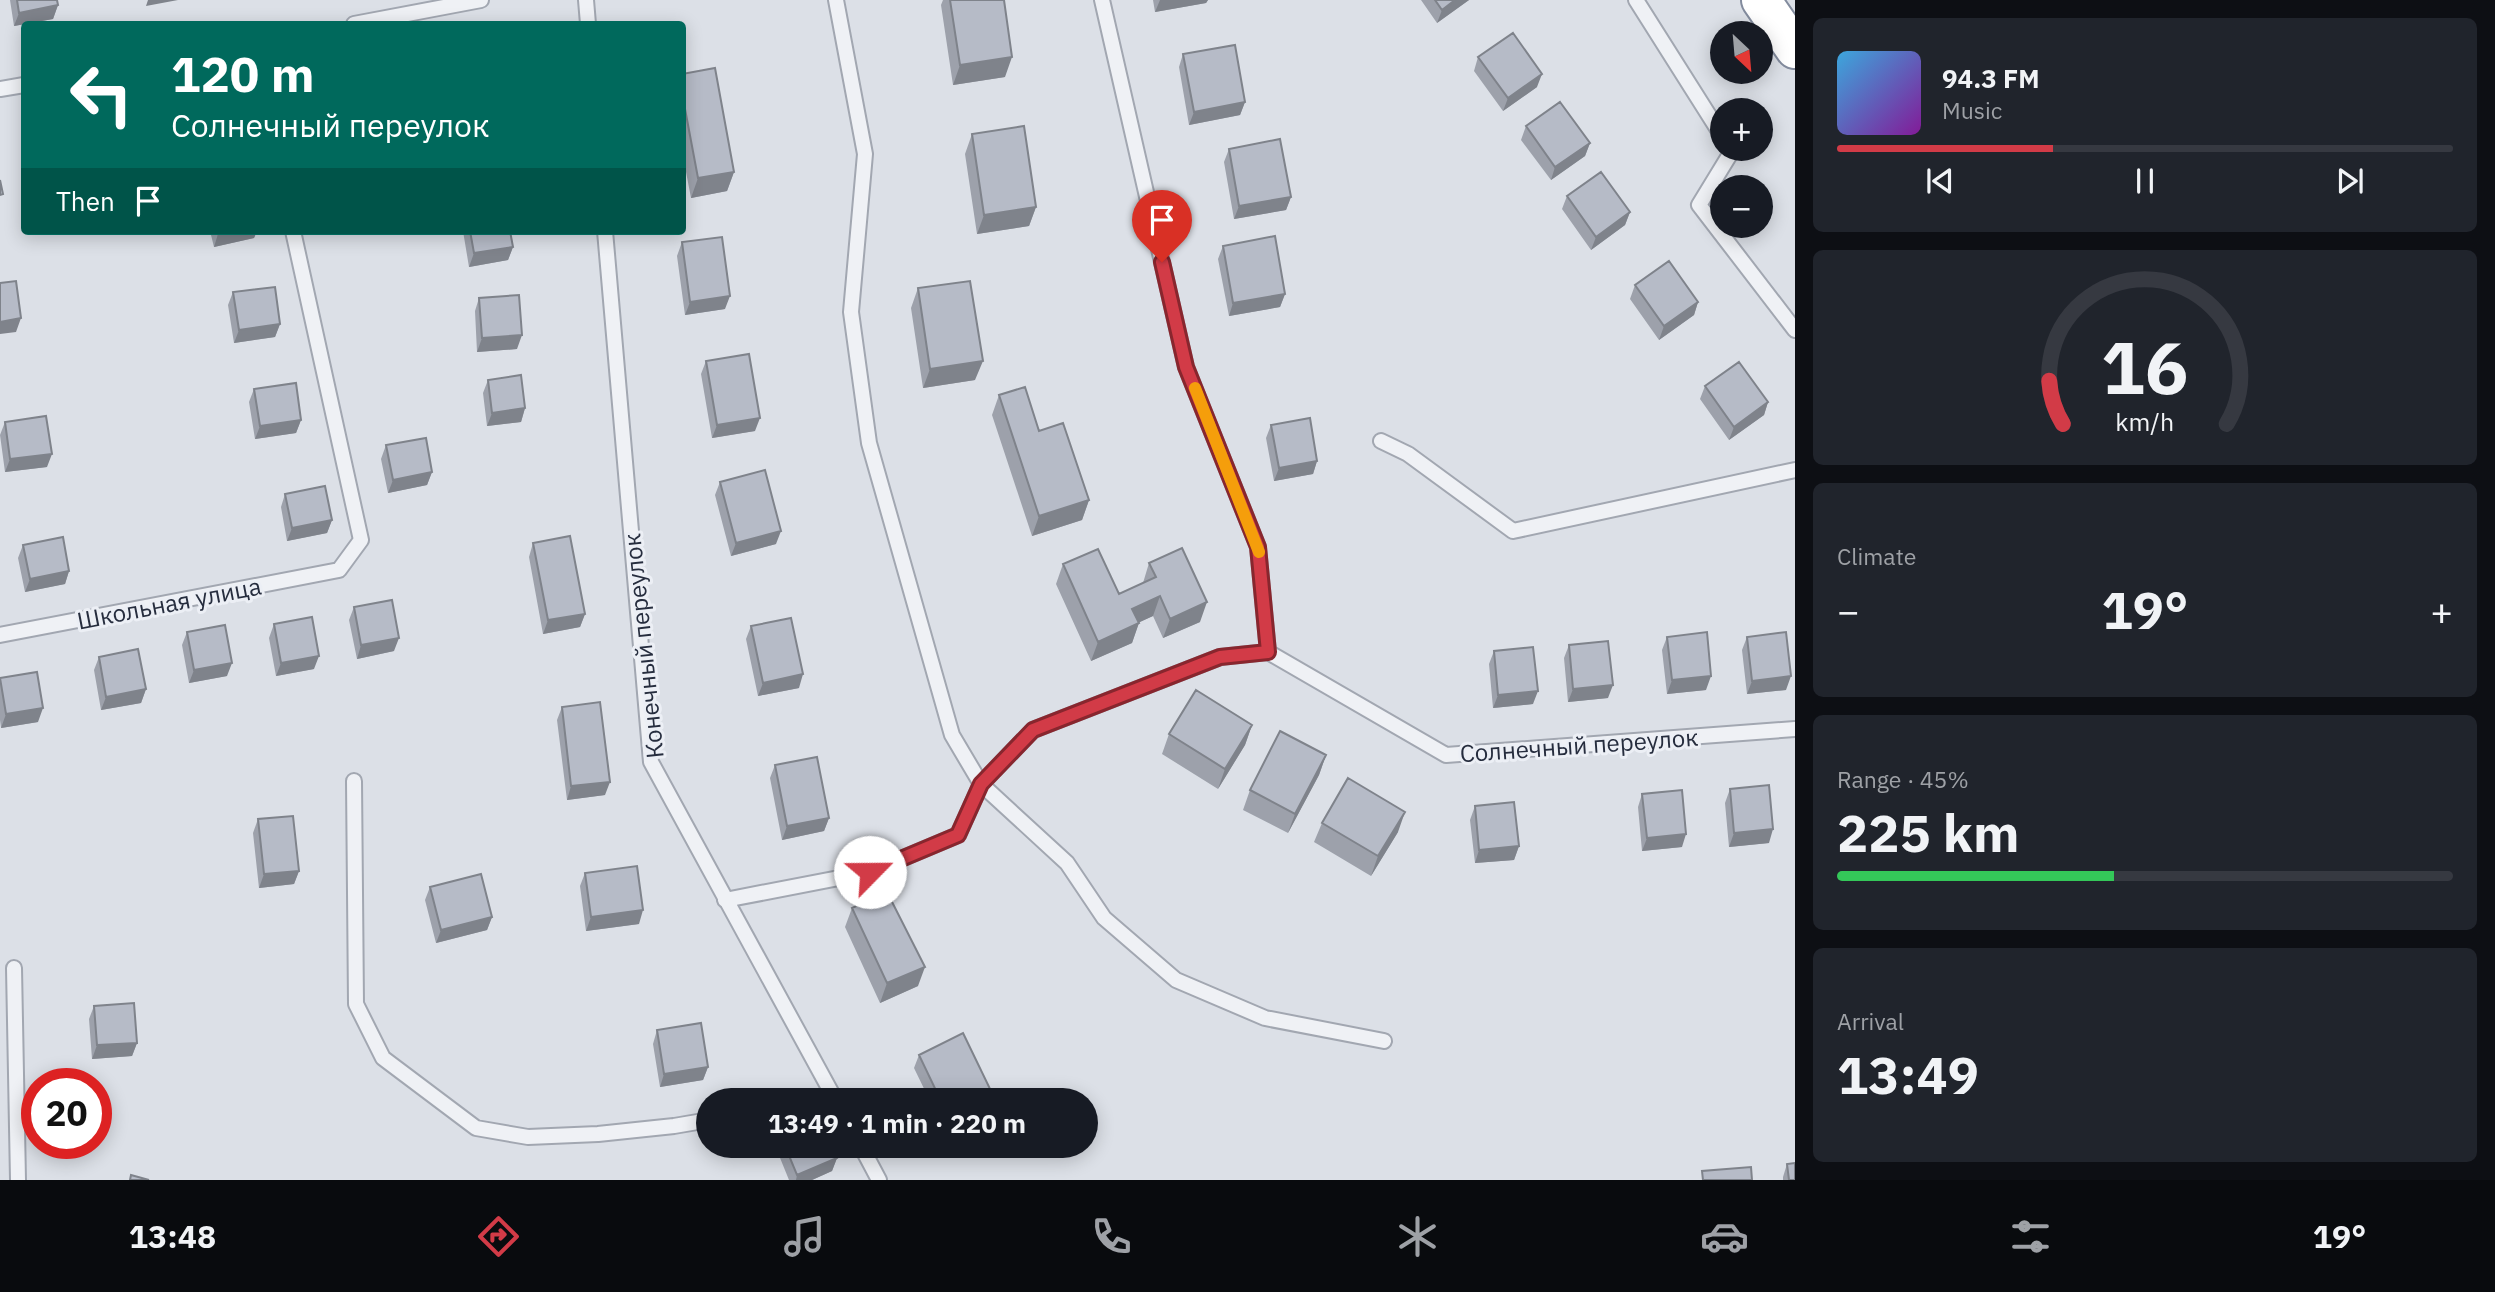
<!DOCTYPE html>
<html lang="en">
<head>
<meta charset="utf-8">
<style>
  body { margin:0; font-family:"IBM Plex Sans",sans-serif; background:#20242c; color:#f1f3f6; height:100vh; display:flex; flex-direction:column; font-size:26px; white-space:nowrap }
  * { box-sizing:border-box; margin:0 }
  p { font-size:23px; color:#9ea1a6 }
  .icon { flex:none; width:38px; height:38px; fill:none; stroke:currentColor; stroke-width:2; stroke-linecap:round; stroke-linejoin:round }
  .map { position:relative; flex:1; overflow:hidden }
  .details { display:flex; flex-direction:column; gap:18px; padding:18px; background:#0d0f14; width:700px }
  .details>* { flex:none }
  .guide { position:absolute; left:21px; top:21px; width:665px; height:214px; border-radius:7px; box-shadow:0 4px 18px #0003; background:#00695c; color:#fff; overflow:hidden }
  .needle { width:46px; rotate:154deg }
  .fabs { position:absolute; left:1710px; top:21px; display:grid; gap:14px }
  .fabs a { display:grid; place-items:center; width:63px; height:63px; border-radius:50%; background:#171b24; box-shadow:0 4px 18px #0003; font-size:35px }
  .speed { position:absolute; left:21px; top:1068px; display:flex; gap:14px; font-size:35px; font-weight:700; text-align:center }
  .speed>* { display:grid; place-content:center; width:91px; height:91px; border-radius:50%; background:#171b24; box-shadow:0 4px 18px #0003; line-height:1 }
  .speed .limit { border:10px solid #d22; background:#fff; color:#111 }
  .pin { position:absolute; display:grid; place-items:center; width:60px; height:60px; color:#fff; margin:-72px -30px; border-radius:50% 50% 50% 0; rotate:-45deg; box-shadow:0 0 7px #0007 }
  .pin .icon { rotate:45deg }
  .me { position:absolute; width:77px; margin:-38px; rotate:67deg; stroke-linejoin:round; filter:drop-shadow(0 0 5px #0008) }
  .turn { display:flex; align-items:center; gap:24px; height:147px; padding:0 35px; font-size:32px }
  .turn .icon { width:91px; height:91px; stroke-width:2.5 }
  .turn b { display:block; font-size:49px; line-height:60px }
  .then { display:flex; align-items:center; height:66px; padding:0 35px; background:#0003; gap:14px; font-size:26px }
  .big { font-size:52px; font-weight:700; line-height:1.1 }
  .details .tile { flex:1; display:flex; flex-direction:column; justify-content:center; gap:10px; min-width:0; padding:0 24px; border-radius:10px; background:#20242c }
  .details .dial { align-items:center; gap:0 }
  .dial svg { height:182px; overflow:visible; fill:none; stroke:#363941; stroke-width:7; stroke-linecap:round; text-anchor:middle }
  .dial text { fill:#f1f3f6; stroke:none }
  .song { display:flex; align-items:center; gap:21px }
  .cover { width:84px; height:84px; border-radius:10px; background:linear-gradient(135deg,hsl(200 70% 55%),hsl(290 70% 35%)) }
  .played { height:7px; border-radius:4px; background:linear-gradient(90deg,#d23b47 35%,#363941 35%) }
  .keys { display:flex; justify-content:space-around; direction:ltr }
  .heat { display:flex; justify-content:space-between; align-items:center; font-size:38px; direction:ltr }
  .charge { height:10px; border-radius:5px; background:linear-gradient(90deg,#34c759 45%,#363941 0) }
  .trip { position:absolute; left:696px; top:1088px; width:402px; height:70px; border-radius:35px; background:#171b24; box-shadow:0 4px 18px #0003; font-weight:700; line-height:70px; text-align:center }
  .tabs { display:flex; height:112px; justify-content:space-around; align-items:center; background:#090b0e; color:#9ea1a6 }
  .tabs .icon { width:49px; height:49px }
  .tabs .current { color:#d23b47 }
  .tabs b { font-size:32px; color:#f1f3f6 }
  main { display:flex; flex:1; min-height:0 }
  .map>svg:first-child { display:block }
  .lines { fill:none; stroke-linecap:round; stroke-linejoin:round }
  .lane-casing { stroke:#a2a7b1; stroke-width:18 }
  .highway-casing { stroke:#838c9e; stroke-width:42 }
  .lane { stroke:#eff1f5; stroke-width:14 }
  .highway { stroke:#fff; stroke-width:38 }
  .wall { fill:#9da1ab }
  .shaded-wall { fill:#7f838b }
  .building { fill:#b6bbc7; stroke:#7f838b; stroke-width:2 }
  .route-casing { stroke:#88262e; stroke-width:18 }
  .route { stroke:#d23b47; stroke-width:12 }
  .slow { stroke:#f59e0b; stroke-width:12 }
  .labels { text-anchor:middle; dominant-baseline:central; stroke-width:6; stroke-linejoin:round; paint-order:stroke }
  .street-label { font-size:24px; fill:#262d3e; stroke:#eceff5 }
</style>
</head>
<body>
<main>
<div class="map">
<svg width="1795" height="1180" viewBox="0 0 1795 1180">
  <rect width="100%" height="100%" fill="#dce0e7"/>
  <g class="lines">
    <defs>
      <path id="lane" d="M586,0L588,24
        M836,0L865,154L851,312L869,443L952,735L981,784L1067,863L1104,918L1176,980L1265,1018L1384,1041
        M1102,0L1186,367L1258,547L1268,652L1446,755L1795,729
        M1636,0L1722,136
        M354,24L481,0
        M0,89L24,85
        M1730,149L1732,151L1699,205L1795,330
        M605,231L651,762L836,1101
        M1381,441L1408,454L1513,531L1795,470
        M0,635L339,570L361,540L293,231
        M354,781L356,1004L383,1058L476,1128L528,1137L598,1134L674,1126L709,1120
        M725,900L870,872L958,835L981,784L1033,730L1220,657L1268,652
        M14,968L18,1180
        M813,1101L834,1097
        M861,1146L879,1180"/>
      <path id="highway" d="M1761,0L1795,49"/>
    </defs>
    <use href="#lane" class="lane-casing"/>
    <use href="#highway" class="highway-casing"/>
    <use href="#lane" class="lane"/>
    <use href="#highway" class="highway"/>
  </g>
  <path class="wall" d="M10,0H57L58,5L53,19L14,26Z
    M943,0H1004L1005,77L953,85L941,5Z
    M1153,0H1208L1206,3L1155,12Z
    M1421,0H1469L1437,23Z
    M1183,54L1245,102L1240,115L1189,125L1179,67Z
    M1478,57L1537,87L1503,111L1474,71Z
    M682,74L734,172L727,191L691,198L682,151Z
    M1526,126L1590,143L1585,156L1551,180L1521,140Z
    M972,134L1036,207L1029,226L977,234L965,154Z
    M1229,149L1291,197L1286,210L1234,219L1224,162Z
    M1567,196L1630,212L1625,225L1591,250L1562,209Z
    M210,231H257L254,238L214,247Z
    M463,231H510L513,247L508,260L469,267Z
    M682,242L725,309L685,315L677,256Z
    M1223,246L1285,294L1280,307L1229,316L1218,259Z
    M1635,285L1698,302L1694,315L1659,340L1630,299Z
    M918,288L975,380L923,388L911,308Z
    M233,292L280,324L275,337L234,343L228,305Z
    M479,298L517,349L477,352L475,311Z
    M706,361L755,431L712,438L701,374Z
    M488,380L525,408L521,422L487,426L483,393Z
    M1705,386L1768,402L1764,415L1729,440L1700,399Z
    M254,389L301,420L296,433L255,439L249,402Z
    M999,395L1039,431L1089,500L1082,520L1032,536L992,415Z
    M5,422L47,467L5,472L0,435Z
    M1271,425L1317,461L1313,474L1274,481L1266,438Z
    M386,445L432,472L427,485L388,493L381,459Z
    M720,482L776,544L731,556L715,495Z
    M285,494L332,520L327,533L287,541L281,507Z
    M533,543L585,614L580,627L543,634L529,557Z
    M23,545L69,571L65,584L25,592L18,558Z
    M1149,563L1200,622L1163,638L1153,616L1139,622L1132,643L1091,661L1056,584L1063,564L1119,594L1143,583Z
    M354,607L394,651L357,659L349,620Z
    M274,624L314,669L276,676L269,638Z
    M751,626L799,688L758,696L746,639Z
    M187,632L227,676L189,683L182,645Z
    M1667,637L1706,690L1667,694L1662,650Z
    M1747,637L1786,690L1747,694L1742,650Z
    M1569,645L1608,698L1568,702L1564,658Z
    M1494,651L1533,704L1493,708L1489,664Z
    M99,657L146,689L141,703L101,710L94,670Z
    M0,678L38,722L1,728L0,720Z
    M562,707L605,795L567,800L557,720Z
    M1252,725L1245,745L1218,789L1162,754L1169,734Z
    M1326,755L1319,775L1288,833L1243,810L1250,790Z
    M775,765L829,818L824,831L782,840L770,778Z
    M1730,789L1769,843L1729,847L1725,803Z
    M1642,794L1682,847L1642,851L1638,807Z
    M1475,806L1519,846L1514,860L1475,863L1470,820Z
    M258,819L299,871L294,884L259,888L253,833Z
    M1322,823L1398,832L1371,876L1314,842Z
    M585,873L639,924L586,931L580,886Z
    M430,887L492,917L487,930L436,943L425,900Z
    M852,908L918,986L880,1003L845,927Z
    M94,1006L137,1043L132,1056L92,1059L89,1019Z
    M657,1030L708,1067L703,1080L660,1087L653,1044Z
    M919,1055L990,1101H930L914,1068Z
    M776,1146H832L837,1158L832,1171L812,1180H789L776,1148Z
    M1787,1164L1795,1180H1783V1177Z"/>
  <path class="shaded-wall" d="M148,0H178L146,6Z
    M1160,0H1208L1206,3L1155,12Z
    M1455,0H1469L1437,23L1442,10Z
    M58,5L53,19L14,26L19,13Z
    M1012,57L1005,77L953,85L960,65Z
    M1542,74L1537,87L1503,111L1508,98Z
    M1245,102L1240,115L1189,125L1194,112Z
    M1590,143L1585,156L1551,180L1555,167Z
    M734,172L727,191L691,198L698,178Z
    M1291,197L1286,210L1234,219L1239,206Z
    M1036,207L1029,226L977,234L984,215Z
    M1630,212L1625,225L1591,250L1596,237Z
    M231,231H257L254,238L214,247L218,234Z
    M513,247L508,260L469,267L474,253Z
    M1285,294L1280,307L1229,316L1233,303Z
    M730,296L725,309L685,315L690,302Z
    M1698,302L1694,315L1659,340L1664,326Z
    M21,318L16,332L0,334V322Z
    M280,324L275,337L234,343L239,330Z
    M522,335L517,349L477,352L482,338Z
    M983,361L975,380L923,388L930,369Z
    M1768,402L1764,415L1729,440L1734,427Z
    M525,408L521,422L487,426L492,413Z
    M760,418L755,431L712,438L717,425Z
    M301,420L296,433L255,439L260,426Z
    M52,454L47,467L5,472L10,459Z
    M1317,461L1313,474L1274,481L1279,468Z
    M432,472L427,485L388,493L393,480Z
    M1089,500L1082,520L1032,536L1039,516Z
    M332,520L327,533L287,541L292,528Z
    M781,531L776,544L731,556L736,543Z
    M69,571L65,584L25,592L30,579Z
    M1160,596L1153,616L1125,629L1132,609Z
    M1207,602L1200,622L1163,638L1170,619Z
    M585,614L580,627L543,634L548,620Z
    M1139,623L1132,643L1091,661L1098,642Z
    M399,638L394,651L357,659L361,645Z
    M319,656L314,669L276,676L281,663Z
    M232,663L227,676L189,683L194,670Z
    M803,674L799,688L758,696L763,683Z
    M1711,676L1706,690L1667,694L1672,680Z
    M1791,676L1786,690L1747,694L1752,681Z
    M1613,685L1608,698L1568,702L1573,689Z
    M146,689L141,703L101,710L106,697Z
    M1538,691L1533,704L1493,708L1498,695Z
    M43,708L38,722L1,728L6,714Z
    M1252,725L1245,745L1218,789L1225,769Z
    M1326,755L1319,775L1288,833L1295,814Z
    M610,782L605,795L567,800L571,786Z
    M1405,812L1398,832L1371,876L1378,856Z
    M829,818L824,831L782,840L787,826Z
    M1773,829L1769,843L1729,847L1734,833Z
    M1686,834L1682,847L1642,851L1647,838Z
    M1519,846L1514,860L1475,863L1479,850Z
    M299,871L294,884L259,888L264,874Z
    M643,910L639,924L586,931L591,917Z
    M492,917L487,930L436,943L441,930Z
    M925,967L918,986L880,1003L887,983Z
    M137,1043L132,1056L92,1059L97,1045Z
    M708,1067L703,1080L660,1087L664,1074Z
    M992,1093L990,1101H976Z
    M837,1158L832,1171L812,1180H796L797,1175Z"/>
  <path class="building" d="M17,0H57L58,5L19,13Z
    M950,0H1004L1012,57L960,65Z
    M1435,0H1455L1442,10Z
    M1513,33L1542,74L1508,98L1478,57Z
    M1235,45L1245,102L1194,112L1183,54Z
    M715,68L734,172L698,178L682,93V74Z
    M1560,102L1590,143L1555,167L1526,126Z
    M1024,126L1036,207L984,215L972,134Z
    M1280,139L1291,197L1239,206L1229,149Z
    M1601,172L1630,212L1596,237L1567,196Z
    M0,180L3,194L0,195Z
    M218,231H231L218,234Z
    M470,231H510L513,247L474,253Z
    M1275,236L1285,294L1233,303L1223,246Z
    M722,237L730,296L690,302L682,242Z
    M1669,261L1698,302L1664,326L1635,285Z
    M16,281L21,318L0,322V283Z
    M970,281L983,361L930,369L918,288Z
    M275,287L280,324L239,330L233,292Z
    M519,295L522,335L482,338L479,298Z
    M749,354L760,418L717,425L706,361Z
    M1739,362L1768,402L1734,427L1705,386Z
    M521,375L525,408L492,413L488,380Z
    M296,383L301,420L260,426L254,389Z
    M1025,387L1039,431L1063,423L1089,500L1039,516L999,395Z
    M46,416L52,454L10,459L5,422Z
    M1310,418L1317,461L1279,468L1271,425Z
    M426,438L432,472L393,480L386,445Z
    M765,470L781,531L736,543L720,482Z
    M325,486L332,520L292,528L285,494Z
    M570,536L585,614L548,620L533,543Z
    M63,537L69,571L30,579L23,545Z
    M1182,548L1207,602L1170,619L1160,596L1132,609L1139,623L1098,642L1063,564L1098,549L1119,594L1156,577L1149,563Z
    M392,600L399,638L361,645L354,607Z
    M312,617L319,656L281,663L274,624Z
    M791,618L803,674L763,683L751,626Z
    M225,625L232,663L194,670L187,632Z
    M1707,632L1711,676L1672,680L1667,637Z
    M1786,632L1791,676L1752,681L1747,637Z
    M1608,641L1613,685L1573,689L1569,645Z
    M1533,647L1538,691L1498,695L1494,651Z
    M138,649L146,689L106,697L99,657Z
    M37,672L43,708L6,714L0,678Z
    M1196,690L1252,725L1225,769L1169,734Z
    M600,702L610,782L571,786L562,707Z
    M1280,731L1326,755L1295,814L1250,790Z
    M817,757L829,818L787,826L775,765Z
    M1348,778L1405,812L1378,856L1322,823Z
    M1769,785L1773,829L1734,833L1730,789Z
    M1682,790L1686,834L1647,838L1642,794Z
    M1514,802L1519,846L1479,850L1475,806Z
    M293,816L299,871L264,874L258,819Z
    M637,866L643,910L591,917L585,873Z
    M481,874L492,917L441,930L430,887Z
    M887,892L925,967L887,983L852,908Z
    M134,1003L137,1043L97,1045L94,1006Z
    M701,1023L708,1067L664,1074L657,1030Z
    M963,1033L992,1093L976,1101H941L919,1055Z
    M785,1146H832L837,1158L797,1175Z
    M1795,1163V1180H1789L1787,1164Z
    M1751,1167L1752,1180H1703L1702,1171Z
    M131,1175L149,1180H130Z"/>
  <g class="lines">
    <defs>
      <path id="route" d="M870,872L958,835L981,784L1033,730L1220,657L1268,652L1258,547L1186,367L1162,262"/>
    </defs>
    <use href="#route" class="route-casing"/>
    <use href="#route" class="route"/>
    <path class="slow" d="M1195,388L1259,552"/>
  </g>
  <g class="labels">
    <g class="street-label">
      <text transform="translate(169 603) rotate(-11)">Школьная улица</text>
      <text transform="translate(643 646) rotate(-96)">Конечный переулок</text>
      <text transform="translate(1579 745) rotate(-4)">Солнечный переулок</text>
    </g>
  </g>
</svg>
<div class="fabs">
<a><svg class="needle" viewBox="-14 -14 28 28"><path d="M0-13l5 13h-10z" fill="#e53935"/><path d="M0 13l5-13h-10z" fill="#9ea1a6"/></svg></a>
<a>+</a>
<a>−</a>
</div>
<div class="speed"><div class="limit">20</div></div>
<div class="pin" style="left:1162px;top:262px;background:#d93025"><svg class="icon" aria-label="arrive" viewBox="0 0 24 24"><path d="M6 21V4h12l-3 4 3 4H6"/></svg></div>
<svg class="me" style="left:870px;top:872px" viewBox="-20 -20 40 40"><circle r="19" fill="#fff"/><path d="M0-13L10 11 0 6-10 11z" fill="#d23b47"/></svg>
<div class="trip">13:49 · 1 min · 220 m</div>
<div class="guide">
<div class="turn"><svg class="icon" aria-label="left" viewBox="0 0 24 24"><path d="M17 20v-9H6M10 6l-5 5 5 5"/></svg><div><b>120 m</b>Солнечный переулок</div></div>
<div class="then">Then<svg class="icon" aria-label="arrive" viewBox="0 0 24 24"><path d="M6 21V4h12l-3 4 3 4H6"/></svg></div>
</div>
</div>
<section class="details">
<div class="tile">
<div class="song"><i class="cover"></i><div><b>94.3 FM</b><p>Music</p></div></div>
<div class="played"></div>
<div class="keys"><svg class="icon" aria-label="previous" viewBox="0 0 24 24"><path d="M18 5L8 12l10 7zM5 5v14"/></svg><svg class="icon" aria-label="pause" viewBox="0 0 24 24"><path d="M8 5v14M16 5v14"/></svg><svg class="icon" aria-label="next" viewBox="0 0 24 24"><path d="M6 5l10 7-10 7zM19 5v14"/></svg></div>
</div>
<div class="tile dial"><svg viewBox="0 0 100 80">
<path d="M14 69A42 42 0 1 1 86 69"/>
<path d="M14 69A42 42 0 0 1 8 50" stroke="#d23b47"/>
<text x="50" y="56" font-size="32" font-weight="700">16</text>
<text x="50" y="72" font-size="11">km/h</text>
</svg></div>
<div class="tile"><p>Climate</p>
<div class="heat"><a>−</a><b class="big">19°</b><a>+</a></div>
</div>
<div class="tile"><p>Range · 45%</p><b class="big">225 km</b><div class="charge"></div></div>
<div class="tile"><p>Arrival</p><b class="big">13:49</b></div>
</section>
</main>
<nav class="tabs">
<b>13:48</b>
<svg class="icon current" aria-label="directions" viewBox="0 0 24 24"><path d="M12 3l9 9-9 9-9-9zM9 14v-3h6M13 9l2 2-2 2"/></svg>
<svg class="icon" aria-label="music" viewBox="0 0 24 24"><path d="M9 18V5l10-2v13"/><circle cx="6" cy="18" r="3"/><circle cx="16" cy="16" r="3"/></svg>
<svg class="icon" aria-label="phone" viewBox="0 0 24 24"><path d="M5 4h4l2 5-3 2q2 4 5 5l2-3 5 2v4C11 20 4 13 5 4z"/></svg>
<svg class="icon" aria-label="climate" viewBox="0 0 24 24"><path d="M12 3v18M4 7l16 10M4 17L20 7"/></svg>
<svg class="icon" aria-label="car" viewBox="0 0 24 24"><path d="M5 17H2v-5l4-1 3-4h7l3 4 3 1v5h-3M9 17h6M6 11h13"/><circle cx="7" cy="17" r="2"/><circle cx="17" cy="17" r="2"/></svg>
<svg class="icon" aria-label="filters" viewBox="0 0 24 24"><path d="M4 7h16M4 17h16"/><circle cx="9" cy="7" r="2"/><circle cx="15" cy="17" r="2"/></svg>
<b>19°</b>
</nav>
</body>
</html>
